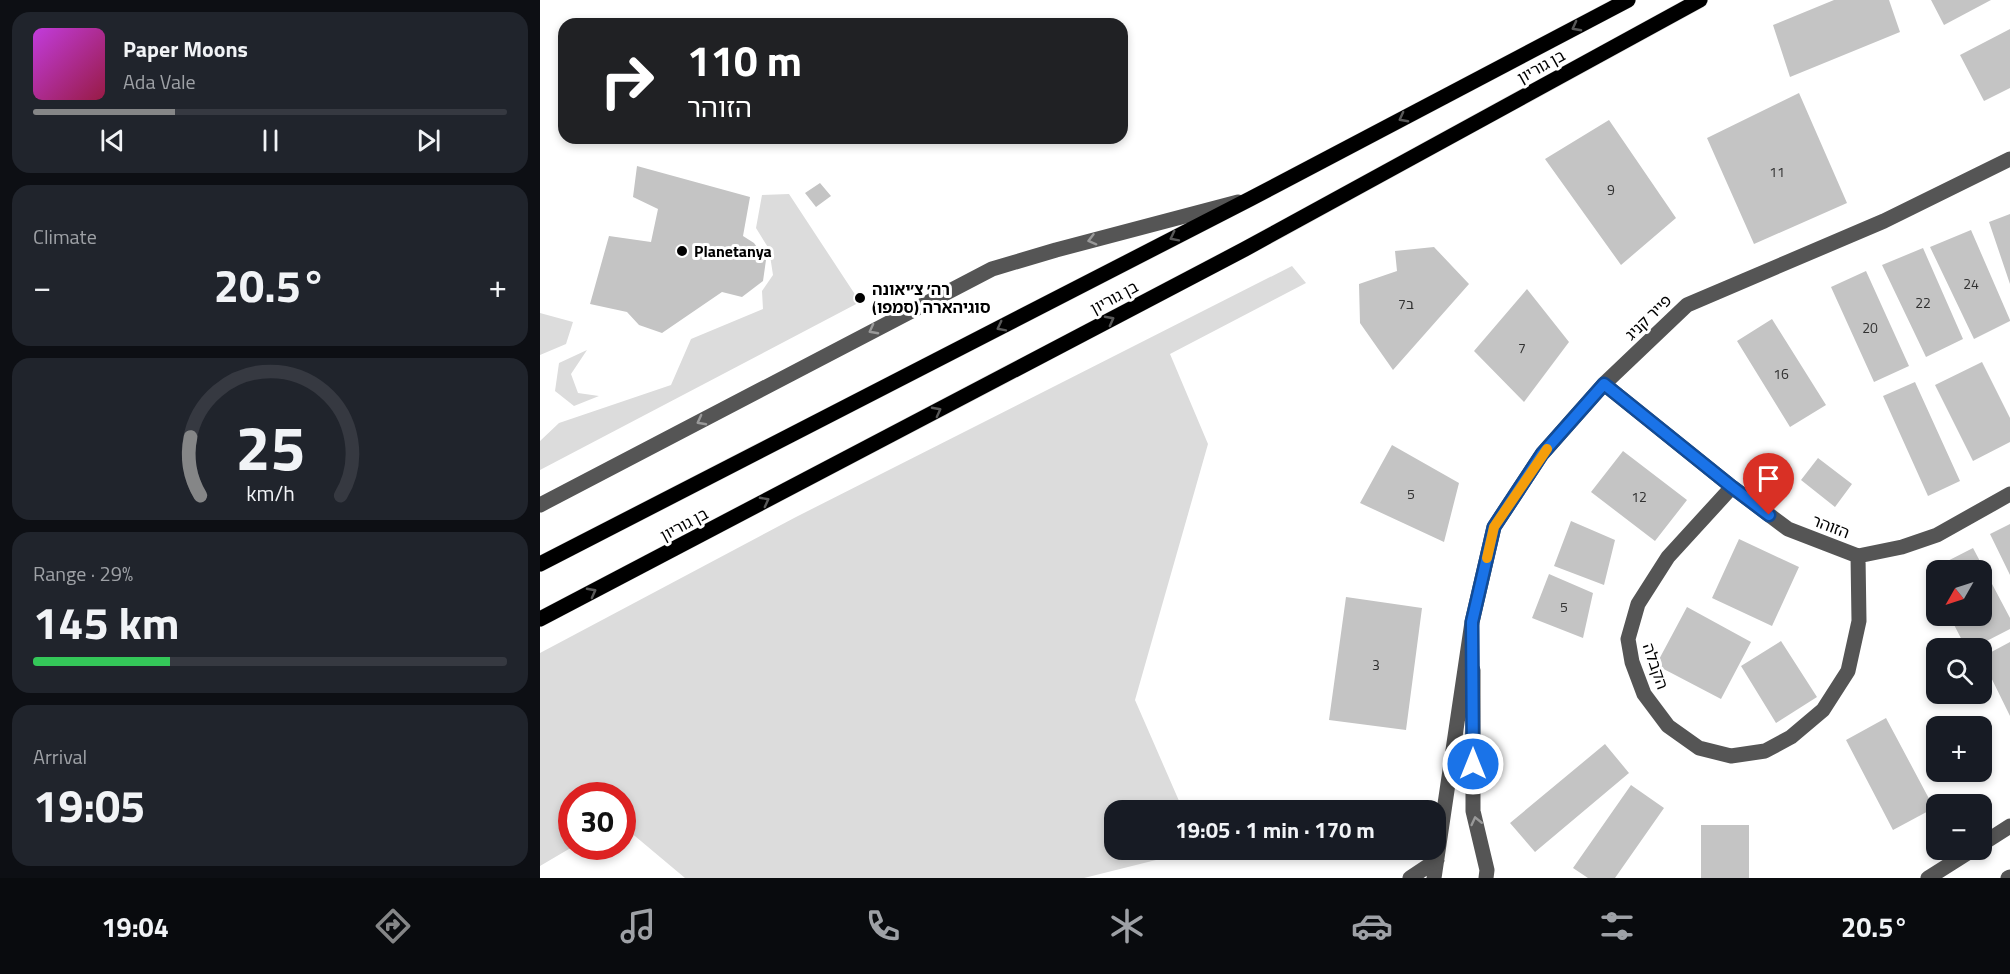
<!DOCTYPE html>
<html lang="en">
<head>
<meta charset="utf-8">
<style>
  body { margin:0; font-family:"Titillium Web","Noto Sans Hebrew",sans-serif; background:#20242c; color:#f1f3f6; height:100vh; display:flex; flex-direction:column; font-size:22px; white-space:nowrap }
  * { box-sizing:border-box; margin:0 }
  p { font-size:20px; color:#9ea1a6 }
  .icon { flex:none; width:33px; height:33px; fill:none; stroke:currentColor; stroke-width:2; stroke-linecap:round; stroke-linejoin:round }
  .map { position:relative; flex:1; overflow:hidden }
  .sheet { display:flex; flex-direction:column; gap:12px; padding:12px; background:#0d0f14; width:540px }
  .sheet>* { flex:none }
  .top-card { position:absolute; left:18px; top:18px; width:570px; height:126px; border-radius:18px; box-shadow:0 3px 9px #0003; background:#202124; color:#fff; overflow:hidden }
  .needle { width:39px; rotate:231deg }
  .tools { position:absolute; left:1386px; top:560px; display:grid; gap:12px }
  .tools a { display:grid; place-items:center; width:66px; height:66px; border-radius:12px; background:#171b24; box-shadow:0 3px 9px #0003; font-size:30px }
  .speed { position:absolute; left:18px; top:782px; display:flex; gap:12px; font-size:30px; font-weight:700; text-align:center }
  .speed>* { display:grid; place-content:center; width:78px; height:78px; border-radius:50%; background:#171b24; box-shadow:0 3px 9px #0003; line-height:1 }
  .speed .limit { border:9px solid #d22; background:#fff; color:#111 }
  .pin { position:absolute; display:grid; place-items:center; width:51px; height:51px; color:#fff; margin:-62px -26px; border-radius:50% 50% 50% 0; rotate:-45deg; box-shadow:0 0 6px #0007 }
  .pin .icon { rotate:45deg }
  .me { position:absolute; width:66px; margin:-33px; rotate:0deg; stroke-linejoin:round; filter:drop-shadow(0 0 4px #0008) }
  .turn { display:flex; align-items:center; gap:21px; height:126px; padding:0 30px; font-size:27px }
  .turn .icon { width:78px; height:78px; stroke-width:2.5 }
  .turn b { display:block; font-size:42px; line-height:51px }
  .big { font-size:45px; font-weight:700; line-height:1.1 }
  .sheet .tile { flex:1; display:flex; flex-direction:column; justify-content:center; gap:9px; min-width:0; padding:0 21px; border-radius:18px; background:#20242c }
  .sheet .dial { align-items:center; gap:0 }
  .dial svg { height:156px; overflow:visible; fill:none; stroke:#363941; stroke-width:7; stroke-linecap:round; text-anchor:middle }
  .dial text { fill:#f1f3f6; stroke:none }
  .song { display:flex; align-items:center; gap:18px }
  .cover { width:72px; height:72px; border-radius:9px; background:linear-gradient(135deg,hsl(290 70% 55%),hsl(340 70% 35%)) }
  .played { height:6px; border-radius:3px; background:linear-gradient(90deg,#858687 30%,#363941 30%) }
  .keys { display:flex; justify-content:space-around; direction:ltr }
  .heat { display:flex; justify-content:space-between; align-items:center; font-size:33px; direction:ltr }
  .charge { height:9px; border-radius:4px; background:linear-gradient(90deg,#34c759 29%,#363941 0) }
  .trip { position:absolute; left:564px; top:800px; width:342px; height:60px; border-radius:18px; background:#171b24; box-shadow:0 3px 9px #0003; font-weight:700; line-height:60px; text-align:center }
  .tabs { display:flex; height:96px; justify-content:space-around; align-items:center; background:#090b0e; color:#9ea1a6 }
  .tabs .icon { width:42px; height:42px }
  .tabs .on { color:#858687 }
  .tabs b { font-size:27px; color:#f1f3f6 }
  main { display:flex; flex:1; min-height:0 }
  .map>svg:first-child { display:block }
  .green { fill:#dcdcdc }
  .building { fill:#c4c4c4 }
  .lines { fill:none; stroke-linecap:round; stroke-linejoin:round }
  .major-casing { stroke:#dbdbdb; stroke-width:16 }
  .minor { stroke:#555; stroke-width:15 }
  .major { stroke:#000; stroke-width:15 }
  .oneway { stroke:#595959 }
  .oneway2 { stroke:#999 }
  .route-casing { stroke:#114b97; stroke-width:15 }
  .route { stroke:#1a73e8; stroke-width:10 }
  .slow { stroke:#f59e0b; stroke-width:10 }
  .poi-dot { fill:#000; stroke:#fff; stroke-width:2 }
  .labels { text-anchor:middle; dominant-baseline:central; stroke-width:6; stroke-linejoin:round; paint-order:stroke }
  .number-label { font-size:14px; fill:#313131 }
  .street-label { font-size:16px; fill:#000; stroke:#fff }
  .poi-label { font-size:16px; font-weight:bold; fill:#000; stroke:#fff; text-anchor:start }
</style>
</head>
<body>
<main>
<section class="sheet">
<div class="tile">
<div class="song"><i class="cover"></i><div><b>Paper Moons</b><p>Ada Vale</p></div></div>
<div class="played"></div>
<div class="keys"><svg class="icon" aria-label="previous" viewBox="0 0 24 24"><path d="M18 5L8 12l10 7zM5 5v14"/></svg><svg class="icon" aria-label="pause" viewBox="0 0 24 24"><path d="M8 5v14M16 5v14"/></svg><svg class="icon" aria-label="next" viewBox="0 0 24 24"><path d="M6 5l10 7-10 7zM19 5v14"/></svg></div>
</div>
<div class="tile"><p>Climate</p>
<div class="heat"><a>−</a><b class="big">20.5°</b><a>+</a></div>
</div>
<div class="tile dial"><svg viewBox="0 0 100 80">
<path d="M14 69A42 42 0 1 1 86 69"/>
<path d="M14 69A42 42 0 0 1 9 39" stroke="#858687"/>
<text x="50" y="56" font-size="32" font-weight="700">25</text>
<text x="50" y="72" font-size="11">km/h</text>
</svg></div>
<div class="tile"><p>Range · 29%</p><b class="big">145 km</b><div class="charge"></div></div>
<div class="tile"><p>Arrival</p><b class="big">19:05</b></div>
</section>
<div class="map">
<svg width="1470" height="878" viewBox="0 0 1470 878">
  <rect width="100%" height="100%" fill="#fff"/>
  <path class="green" d="M249,194L320,302L0,470V441L19,423L131,385L151,339L223,309L222,291L233,275L229,249L216,228L222,195Z
    M752,266L766,283L630,354L668,444L595,700L643,810H574V849H660L544,878H145L83,826L82,795H32V846H34L0,866V653L256,517Z
    M0,313L33,322L26,344L0,355Z
    M47,350L31,374L38,393L59,396L34,406L15,391L19,363Z"/>
  <path class="building" d="M1294,0H1349L1360,32L1250,77L1233,25Z
    M1391,0H1451L1404,25Z
    M1470,29V88L1444,101L1420,55Z
    M1259,93L1307,203L1214,244L1167,138Z
    M1069,120L1136,218L1081,265L1005,159Z
    M97,166L210,197L203,236L214,243L226,260L223,281L202,297L182,292L122,333L99,325L87,312L50,304L69,236L111,242L118,209L93,197Z
    M280,183L291,196L276,207L265,193Z
    M1470,214V284L1449,222Z
    M1431,230L1470,320V321L1434,339L1390,247Z
    M894,247L929,284L853,370L820,323L819,284L857,271L855,251Z
    M1383,248L1423,339L1386,357L1342,265Z
    M1326,271L1369,366L1334,382L1291,287Z
    M987,289L1029,342L984,402L934,351Z
    M1232,319L1286,405L1250,427L1197,341Z
    M1442,362L1470,418V442L1433,461L1395,385Z
    M1375,382L1420,481L1388,496L1343,396Z
    M852,445L919,483L904,542L820,503Z
    M1083,451L1147,500L1115,541L1051,492Z
    M1278,458L1312,484L1295,507L1261,480Z
    M1031,521L1075,540L1064,585L1014,566Z
    M1470,524V575L1450,534Z
    M1199,539L1259,567L1232,626L1172,598Z
    M1433,548L1470,618V629L1433,648H1426L1409,615H1442V570H1396V592L1386,572Z
    M1009,574L1053,593L1043,638L992,618Z
    M806,597L882,608L866,730L789,720Z
    M1147,607L1211,642L1181,699L1116,665Z
    M1241,641L1277,697L1236,723L1201,666Z
    M1470,642V716L1442,659V657Z
    M1346,718L1394,808L1353,830L1306,740Z
    M1065,744L1089,773L995,852L970,823Z
    M1091,785L1124,808L1075,878H1048L1033,868Z
    M1161,825H1209V878H1161Z"/>
  <g class="lines">
    <defs>
      <path id="major" d="M0,564L710,199L1088,0
        M0,619L705,249L1160,0"/>
    </defs>
    <use href="#major" class="major-casing"/>
    <path class="minor" d="M1064,384L1192,487L1248,529L1318,556L1362,547L1397,535L1470,494
      M1192,487L1128,557L1098,604L1088,639L1092,662L1104,694L1128,726L1159,748L1191,756L1225,751L1251,737L1283,710L1308,671L1319,621L1318,556
      M0,505L452,269L516,250L698,202
      M933,670V811L947,870L946,878
      M1442,844L1470,826
      M870,878L897,860
      M894,878L932,622L954,527L1002,454L1064,384L1147,305L1344,221L1470,159
      M1388,878L1434,849
      M1468,878L1470,877"/>
    <use href="#major" class="major"/>
  </g>
  <defs><path id="oneway-chevron" d="M-2-3.5L2.5 0L-2 3.5" fill="none" stroke-width="1.6" stroke-linecap="round" stroke-linejoin="round" transform="scale(1.5)"/></defs>
  <g class="oneway">
    <use href="#oneway-chevron" transform="translate(1036 27) rotate(152)"/>
    <use href="#oneway-chevron" transform="translate(863 118) rotate(152)"/>
    <use href="#oneway-chevron" transform="translate(634 237) rotate(153)"/>
    <use href="#oneway-chevron" transform="translate(570 320) rotate(-28)"/>
    <use href="#oneway-chevron" transform="translate(461 327) rotate(153)"/>
    <use href="#oneway-chevron" transform="translate(397 411) rotate(-28)"/>
    <use href="#oneway-chevron" transform="translate(225 501) rotate(-28)"/>
    <use href="#oneway-chevron" transform="translate(52 592) rotate(-28)"/>
  </g>
  <g class="oneway2">
    <use href="#oneway-chevron" transform="translate(552 240) rotate(165)"/>
    <use href="#oneway-chevron" transform="translate(333 330) rotate(152)"/>
    <use href="#oneway-chevron" transform="translate(161 421) rotate(152)"/>
    <use href="#oneway-chevron" transform="translate(936 821) rotate(-103)"/>
  </g>
  <g class="lines">
    <defs>
      <path id="route" d="M933,764L932,622L954,527L1002,454L1064,384L1192,487L1229,515"/>
    </defs>
    <use href="#route" class="route-casing"/>
    <use href="#route" class="route"/>
    <path class="slow" d="M947,558L954,527L1007,449"/>
  </g>
  <g class="poi-dot">
    <circle cx="142" cy="251" r="6"/>
    <circle cx="320" cy="298" r="6"/>
  </g>
  <g class="labels">
    <g class="number-label">
      <text x="1237" y="171">11</text>
      <text x="1071" y="189">9</text>
      <text x="1431" y="283">24</text>
      <text x="1383" y="302">22</text>
      <text x="866" y="303">7ב</text>
      <text x="1330" y="327">20</text>
      <text x="982" y="347">7</text>
      <text x="1241" y="373">16</text>
      <text x="871" y="493">5</text>
      <text x="1099" y="496">12</text>
      <text x="1024" y="606">5</text>
      <text x="836" y="664">3</text>
    </g>
    <g class="street-label">
      <text transform="translate(1001 66) rotate(-29)">בן גוריון</text>
      <text transform="translate(574 297) rotate(-28)">בן גוריון</text>
      <text transform="translate(1108 317) rotate(-44)">פייר קניג</text>
      <text transform="translate(144 524) rotate(-28)">בן גוריון</text>
      <text transform="translate(1291 526) rotate(21)">הזוהר</text>
      <text transform="translate(1116 666) rotate(71)">הקבלה</text>
    </g>
    <g class="poi-label">
      <text x="154" y="251">Planetanya</text>
      <text x="332" y="289">רה׳ צ׳יאונה<tspan x="332" dy="18">(סמפו) סוגיהארה</tspan></text>
    </g>
  </g>
</svg>
<div class="tools">
<a><svg class="needle" viewBox="-14 -14 28 28"><path d="M0-13l5 13h-10z" fill="#e53935"/><path d="M0 13l5-13h-10z" fill="#9ea1a6"/></svg></a>
<a><svg class="icon" aria-label="search" viewBox="0 0 24 24"><circle cx="10" cy="10" r="6"/><path d="M15 15l6 6"/></svg></a>
<a>+</a>
<a>−</a>
</div>
<div class="speed"><div class="limit">30</div></div>
<div class="pin" style="left:1229px;top:515px;background:#d93025"><svg class="icon" aria-label="arrive" viewBox="0 0 24 24"><path d="M6 21V4h12l-3 4 3 4H6"/></svg></div>
<svg class="me" style="left:933px;top:764px" viewBox="-20 -20 40 40"><circle r="17" fill="#1a73e8" stroke="#fff" stroke-width="3"/><path d="M0-11L8 9 0 5-8 9z" fill="#fff"/></svg>
<div class="trip">19:05 · 1 min · 170 m</div>
<div class="top-card">
<div class="turn"><svg class="icon" aria-label="right" viewBox="0 0 24 24"><path d="M7 20v-9h11M14 6l5 5-5 5"/></svg><div><b>110 m</b>הזוהר</div></div>
</div>
</div>
</main>
<nav class="tabs">
<b>19:04</b>
<svg class="icon on" aria-label="directions" viewBox="0 0 24 24"><path d="M12 3l9 9-9 9-9-9zM9 14v-3h6M13 9l2 2-2 2"/></svg>
<svg class="icon" aria-label="music" viewBox="0 0 24 24"><path d="M9 18V5l10-2v13"/><circle cx="6" cy="18" r="3"/><circle cx="16" cy="16" r="3"/></svg>
<svg class="icon" aria-label="phone" viewBox="0 0 24 24"><path d="M5 4h4l2 5-3 2q2 4 5 5l2-3 5 2v4C11 20 4 13 5 4z"/></svg>
<svg class="icon" aria-label="climate" viewBox="0 0 24 24"><path d="M12 3v18M4 7l16 10M4 17L20 7"/></svg>
<svg class="icon" aria-label="car" viewBox="0 0 24 24"><path d="M5 17H2v-5l4-1 3-4h7l3 4 3 1v5h-3M9 17h6M6 11h13"/><circle cx="7" cy="17" r="2"/><circle cx="17" cy="17" r="2"/></svg>
<svg class="icon" aria-label="filters" viewBox="0 0 24 24"><path d="M4 7h16M4 17h16"/><circle cx="9" cy="7" r="2"/><circle cx="15" cy="17" r="2"/></svg>
<b>20.5°</b>
</nav>
</body>
</html>
